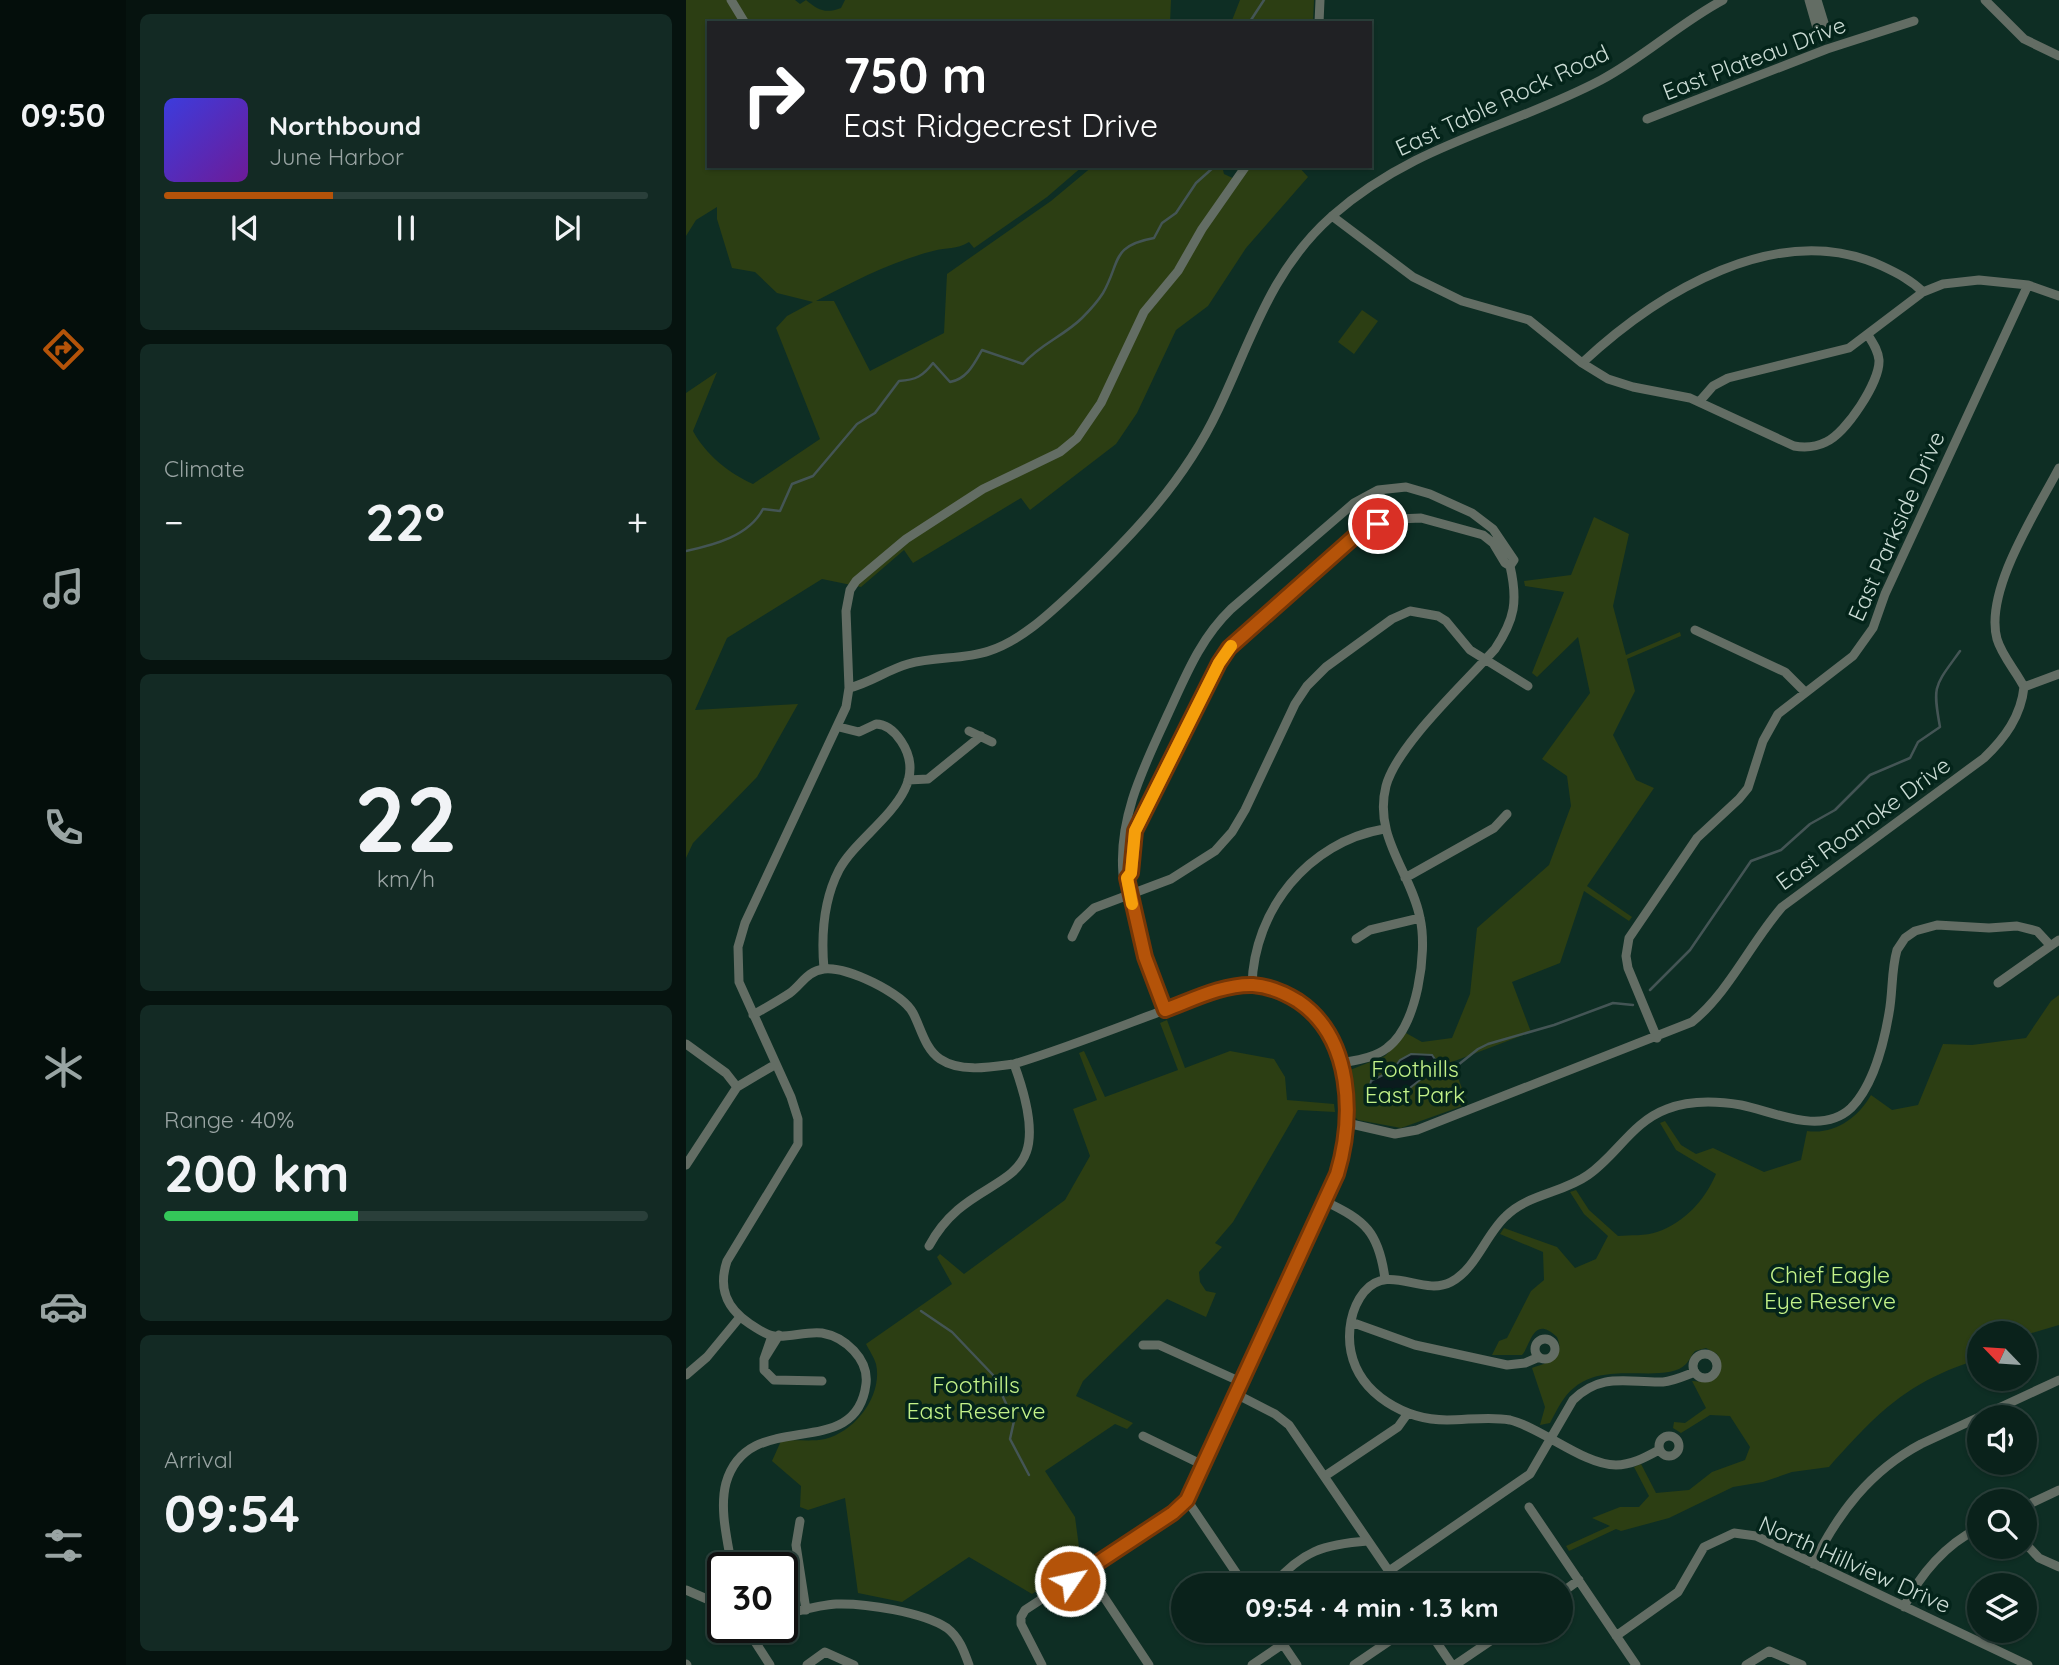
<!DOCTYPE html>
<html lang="en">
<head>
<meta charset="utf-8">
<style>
  body { margin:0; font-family:Quicksand,sans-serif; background:#132a24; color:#f1f3f6; height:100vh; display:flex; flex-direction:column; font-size:26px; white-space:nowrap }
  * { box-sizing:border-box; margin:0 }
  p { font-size:23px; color:#99a4a3 }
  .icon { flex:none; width:38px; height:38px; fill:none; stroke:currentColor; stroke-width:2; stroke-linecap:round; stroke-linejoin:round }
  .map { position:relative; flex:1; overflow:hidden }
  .sheet { display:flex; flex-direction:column; gap:14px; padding:14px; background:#06130f; width:560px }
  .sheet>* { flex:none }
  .hud { position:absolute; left:21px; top:21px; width:665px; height:147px; border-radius:0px; box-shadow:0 2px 5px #0004,0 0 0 2px #2a3f3a; background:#202124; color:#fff; overflow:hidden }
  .needle { width:46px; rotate:295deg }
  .buttons { position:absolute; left:1281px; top:1321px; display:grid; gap:14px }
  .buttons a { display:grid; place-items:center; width:70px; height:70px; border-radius:50%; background:#0a221b; box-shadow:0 2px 5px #0004,0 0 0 2px #2a3f3a; font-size:35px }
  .speed { position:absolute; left:21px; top:1552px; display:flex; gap:14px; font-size:35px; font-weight:700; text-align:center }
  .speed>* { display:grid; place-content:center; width:91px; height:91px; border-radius:50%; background:#0a221b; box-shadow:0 2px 5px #0004,0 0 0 2px #2a3f3a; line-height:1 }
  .speed .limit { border:4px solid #111; border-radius:10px; background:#fff; color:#111 }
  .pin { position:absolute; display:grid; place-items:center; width:60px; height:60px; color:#fff; margin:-30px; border:4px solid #fff; border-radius:50%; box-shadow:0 2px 7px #0007 }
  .me { position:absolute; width:77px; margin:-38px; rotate:56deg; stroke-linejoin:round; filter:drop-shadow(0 0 5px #0008) }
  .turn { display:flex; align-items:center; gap:24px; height:147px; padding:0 21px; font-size:32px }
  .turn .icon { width:91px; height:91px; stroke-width:2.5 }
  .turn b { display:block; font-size:49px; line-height:60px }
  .big { font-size:52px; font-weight:700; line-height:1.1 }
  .sheet .card { flex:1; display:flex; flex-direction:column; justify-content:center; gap:10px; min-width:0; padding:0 24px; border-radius:10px; background:#132a24 }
  .sheet .dial { align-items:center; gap:0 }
  .dial b { font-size:91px; line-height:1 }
  .song { display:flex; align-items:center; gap:21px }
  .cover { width:84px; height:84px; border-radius:10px; background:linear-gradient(135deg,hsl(240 70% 55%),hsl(280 70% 35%)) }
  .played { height:7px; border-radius:4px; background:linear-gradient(90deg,#b45309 35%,#2a3f3a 35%) }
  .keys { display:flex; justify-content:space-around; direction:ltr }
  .heat { display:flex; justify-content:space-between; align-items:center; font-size:38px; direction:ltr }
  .charge { height:10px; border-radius:5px; background:linear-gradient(90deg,#34c759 40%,#2a3f3a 0) }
  .trip { position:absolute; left:485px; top:1573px; width:402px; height:70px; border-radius:35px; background:#0a221b; box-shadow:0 2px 5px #0004,0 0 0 2px #2a3f3a; font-weight:700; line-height:70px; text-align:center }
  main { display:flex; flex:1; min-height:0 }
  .dock { display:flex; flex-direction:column; width:126px; justify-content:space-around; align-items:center; background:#040e0b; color:#99a4a3 }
  .dock .icon { width:49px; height:49px }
  .dock .active { color:#b45309 }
  .dock b { font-size:32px; color:#f1f3f6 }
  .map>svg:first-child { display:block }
  .green { fill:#2c3e13 }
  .water { fill:#0b1b1e; stroke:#455; stroke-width:2 }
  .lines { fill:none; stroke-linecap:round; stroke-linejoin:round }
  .stream { stroke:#455; stroke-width:2.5 }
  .minor { stroke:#636d64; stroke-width:9 }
  .route-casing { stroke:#753606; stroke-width:18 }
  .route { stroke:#b45309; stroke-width:12 }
  .slow { stroke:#f59e0b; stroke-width:12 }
  .labels { text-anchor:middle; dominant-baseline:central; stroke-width:7; stroke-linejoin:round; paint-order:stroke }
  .street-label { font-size:23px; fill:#cadbd4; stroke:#04241a }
  .park-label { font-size:23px; fill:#c3f289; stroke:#04241a }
</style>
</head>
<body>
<main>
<nav class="dock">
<b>09:50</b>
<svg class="icon active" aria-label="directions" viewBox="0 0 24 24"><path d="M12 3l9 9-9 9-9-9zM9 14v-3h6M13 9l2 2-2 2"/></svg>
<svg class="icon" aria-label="music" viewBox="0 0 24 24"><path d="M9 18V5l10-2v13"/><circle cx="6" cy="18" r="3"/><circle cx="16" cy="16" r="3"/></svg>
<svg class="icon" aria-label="phone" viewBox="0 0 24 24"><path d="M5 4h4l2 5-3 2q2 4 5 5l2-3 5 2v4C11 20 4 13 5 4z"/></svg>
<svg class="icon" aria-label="climate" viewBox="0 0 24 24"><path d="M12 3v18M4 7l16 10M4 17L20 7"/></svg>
<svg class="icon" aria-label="car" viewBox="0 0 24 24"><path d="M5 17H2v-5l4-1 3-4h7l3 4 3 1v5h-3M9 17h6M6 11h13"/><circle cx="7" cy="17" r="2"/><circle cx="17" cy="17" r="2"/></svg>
<svg class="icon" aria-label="filters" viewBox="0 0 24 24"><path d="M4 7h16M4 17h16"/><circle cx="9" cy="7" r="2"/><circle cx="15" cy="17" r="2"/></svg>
</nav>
<section class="sheet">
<div class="card">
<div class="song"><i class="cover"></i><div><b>Northbound</b><p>June Harbor</p></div></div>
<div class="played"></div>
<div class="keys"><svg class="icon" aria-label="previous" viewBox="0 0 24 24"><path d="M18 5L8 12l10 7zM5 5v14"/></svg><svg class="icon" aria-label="pause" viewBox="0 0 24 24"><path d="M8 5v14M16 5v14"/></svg><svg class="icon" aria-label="next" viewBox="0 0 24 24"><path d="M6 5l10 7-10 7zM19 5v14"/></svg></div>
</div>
<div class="card"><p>Climate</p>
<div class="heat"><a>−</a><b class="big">22°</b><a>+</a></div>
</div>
<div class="card dial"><b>22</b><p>km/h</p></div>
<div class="card"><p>Range · 40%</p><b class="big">200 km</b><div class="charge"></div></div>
<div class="card"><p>Arrival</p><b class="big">09:54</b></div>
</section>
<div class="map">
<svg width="1373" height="1665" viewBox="0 0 1373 1665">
  <rect width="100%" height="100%" fill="#0e2e24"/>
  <path class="green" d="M0,0H109L114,4L120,0C132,10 139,14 155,8L159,0H485L484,23H23V166H397L361,197L288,248L283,242C270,250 261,247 247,251C207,261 166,282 130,301H148L184,371L258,333L261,274L365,201L407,166H536L538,174L553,181L564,166H612L622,177L560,248L522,306L490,330L451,413L430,444L344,510L335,498L227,563L218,550L175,587L136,579L41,638L9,710L112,704L71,777L7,843L0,858V393L31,372L7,431C19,454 44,474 67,484L134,439L90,328L101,316L127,302L91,293L69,272L46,268L31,219V207L10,220L0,236Z
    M554,0H628L627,22L545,23Z
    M676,310L692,321L668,354L652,342Z
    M908,517L943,534L927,606L940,655L994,632L995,636L941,659L949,691L927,735L950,780L968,788L901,886L946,917L943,921L898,891L874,963L826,982L845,1032L766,1062L782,1104L715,1128L672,1120L665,1114L662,1076L664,1070L699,1056L720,1033L736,1042L766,1038L784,994L791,928L863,865L885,806L881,776L856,759L904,693L892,637L851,677L846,673L878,592L839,586L838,581L885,575Z
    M1373,995V1325L1339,1335L1293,1334V1359C1221,1382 1193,1411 1143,1467L1106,1472L1077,1482L1047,1487L983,1518L935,1531L930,1529L883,1551L880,1546L924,1526L906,1518L934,1507H953L963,1496L948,1467L955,1464L970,1493L1003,1490L1026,1472L1059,1460L1064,1447L1044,1416L1024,1415L995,1433L987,1428L988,1422L999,1423L1020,1408L1006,1381L1020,1382L1027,1379L1035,1365L1031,1354L1020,1348L1009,1351C1005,1355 1004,1360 1000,1364C980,1385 921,1360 889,1387C877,1396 871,1410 864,1423L854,1425L859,1407L846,1368C862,1363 880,1358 871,1337C847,1314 845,1345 836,1355H806L813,1341L821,1338L845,1291L858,1280L857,1252L814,1234L818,1228L871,1247L889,1268L910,1259L922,1236L898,1214L884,1192L890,1190L903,1210L932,1236C944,1235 960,1236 971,1232C998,1223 1019,1200 1030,1174L990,1150L974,1123L979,1121L995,1145L1010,1154L1027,1148L1078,1172L1115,1160L1121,1131C1148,1135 1172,1118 1185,1095L1206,1110L1232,1105L1257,1044L1286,1045L1340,1038L1365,1001Z
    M481,1020L499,1068L544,1051L588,1059L599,1077L601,1100L648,1104L649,1112L612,1110L547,1222L529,1243L536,1247L513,1272L514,1282L520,1291L530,1293L520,1317L481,1299L397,1381L390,1396L447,1423L441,1429L429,1424L359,1471L389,1517L395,1562L346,1594L283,1557L216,1602L172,1593L159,1498L122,1510L114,1507L115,1486L86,1461L95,1441C109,1439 125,1442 139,1439C170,1431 197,1395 190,1364C188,1357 183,1350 180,1344L266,1284L251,1257L254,1254L278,1274L379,1200L404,1156L387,1109L411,1100L393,1053L398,1051L419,1097L492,1070L474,1023Z"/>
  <path class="water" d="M725,1054L746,1055L753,1065L711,1098L700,1103L682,1094L685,1081L707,1070L714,1060Z"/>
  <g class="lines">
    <path class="stream" d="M563,23L578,0
      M0,551C28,545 63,536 77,509L94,511L106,484L127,476L171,424L189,413L213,381C230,380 237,376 247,363L264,382C281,379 288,364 296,350L337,364C354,344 378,336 396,318C403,311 412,301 417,293C435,262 424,246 468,238L476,223L490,213L510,183L529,166
      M964,990L1004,950L1065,861L1095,850L1124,824L1149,810L1184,775L1224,758L1232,742L1254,727C1246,684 1249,686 1274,651
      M753,1065H772L792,1049L802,1044L868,1025L927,1003L947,1005
      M235,1311L266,1332L307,1375L328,1421L324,1439L343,1475"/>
    <path class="minor" d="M45,0L59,23
      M1123,0L1131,28L1136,29L1139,26L1131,0
      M1299,0L1338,39L1373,56
      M633,23L634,0
      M961,119L1141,49L1228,21
      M646,216L727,277L776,301L843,320L896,363L922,379L947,387L1004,398L1108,446C1119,448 1130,447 1140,442C1160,433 1194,382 1193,360C1192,350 1187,343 1182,335
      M896,363C971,293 1092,218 1196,266C1211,273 1225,280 1237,292
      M1013,402L1027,386L1042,378L1163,348L1237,292L1257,284L1293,280L1342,285L1373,296
      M1009,630L1099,672L1119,692
      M1338,687L1373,674
      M163,688C184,683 201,670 222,664C248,656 277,660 303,651C337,640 366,611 392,587C448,534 499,480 532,410C566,339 584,271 646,216C729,143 822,129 915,80C958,57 994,23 1037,0
      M283,731L306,742
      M222,780L242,779L295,736
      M441,878L445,873L449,831L533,662L556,635L668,537L692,524L712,519L735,518L797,535L807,543L819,563L824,566L828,560L807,529L786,513L744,494L720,487L692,490L668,503L545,609C514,639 500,675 482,714C459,765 432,816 437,874L441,878L459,957L479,1010
      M719,878L808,828L821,814
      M386,937L393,922L408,908L485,879L529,851L546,832L559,810L609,704L621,686L640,667L706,619L724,611L752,616L760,621L784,650L842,686
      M670,939L684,930L734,918
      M138,969C135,935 137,901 153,870C174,830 250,793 215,741C209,732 201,724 190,724L173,732L153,727
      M1312,983L1373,940
      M566,985C568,910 622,842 698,829
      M67,1015C79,1008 92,1001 104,993C116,984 121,971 138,969C161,966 216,993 227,1013C235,1028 239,1049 254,1059C275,1073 306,1067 328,1064C377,1049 425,1030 473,1012C502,1001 533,986 565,985C600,985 635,1013 648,1044C664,1085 663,1131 651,1174L517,1465L501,1500L487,1513L339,1610L335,1617V1624L356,1665
      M971,1038L942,968L940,956L943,938L1011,838L1053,799L1062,788L1077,741L1092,714L1167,656L1187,628L1199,594L1342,285
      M0,1044L40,1073L51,1087
      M655,1063C671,1060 688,1058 701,1048C731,1026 742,953 734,918C725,872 687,837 700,786C711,745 779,683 809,649C829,619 832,601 824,566
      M661,1123L709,1134L731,1130L1006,1022C1043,992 1064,944 1096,907L1298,758C1319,738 1335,716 1338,687C1330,671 1316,656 1311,639C1298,591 1350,512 1373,468
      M0,1165L51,1087L90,1064
      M638,1201C680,1220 693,1233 699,1279
      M243,1246C289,1160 380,1205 328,1064
      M665,1322L729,1345L821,1365L839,1363L853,1357
      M86,1336L78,1359L93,1335
      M849 1349a10 10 0 1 1 20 0a10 10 0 1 1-20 0Z
      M457,1345H473L555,1382
      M1007 1366a12 12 0 1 1 24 0a12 12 0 1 1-24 0Z
      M78,1359V1370L88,1380L136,1381
      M0,1375L21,1357L54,1317
      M550,1394L589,1414L603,1425L713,1586
      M973 1446a10 10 0 1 1 20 0a10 10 0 1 1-20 0Z
      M457,1436L517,1465
      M973,1450C960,1457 946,1465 930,1465C898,1465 856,1428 824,1420C804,1416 782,1420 761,1420C720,1420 674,1395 665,1352C661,1332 665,1308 678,1292C703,1262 736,1297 765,1282C790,1269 800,1234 820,1216C842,1194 877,1193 902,1175C931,1155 946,1122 981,1109C1004,1100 1031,1101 1055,1105C1089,1112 1135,1136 1165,1108C1187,1086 1198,1043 1203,1013C1207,992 1205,971 1211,950L1219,938L1229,931L1251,925L1303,928L1331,926L1351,931L1364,945
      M639,1476L712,1427L722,1413
      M501,1500L559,1586
      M1339,1506L1373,1490
      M843,1507L950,1665
      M114,1521L110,1545L120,1610
      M1339,1543L1353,1558L1373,1567
      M1127,1564C1152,1513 1184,1471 1235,1444L1373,1380
      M46,1568C42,1542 33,1510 40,1483C63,1404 170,1465 180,1384C183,1359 159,1337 136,1333C120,1331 103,1338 88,1336C80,1335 70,1328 64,1324C40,1308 32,1288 41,1261L112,1144V1119L105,1097L53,982L52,947L59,923L160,707L163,688L160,611L164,590L170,581L220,539L297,489L374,452L391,438L415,403L458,312L492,271L516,229L560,166
      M400,1570L463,1665
      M703,1571L844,1474L887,1400C916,1372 941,1383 977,1382C988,1381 998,1376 1009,1372
      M586,1586C616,1551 638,1544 682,1541
      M0,1590L37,1606
      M875,1593L893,1580
      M1218,1607C1234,1574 1260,1544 1293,1528
      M96,1615C114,1611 132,1605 150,1604C179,1603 237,1612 261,1628C273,1637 278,1651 283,1665
      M63,1628L66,1637L84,1665
      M588,1631L611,1665
      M743,1631L766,1665
      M930,1636L992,1592L1018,1547L1048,1533L1070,1536L1342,1665
      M0,1664L1,1665
      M121,1665L139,1652L168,1665
      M566,1665L597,1644
      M668,1665L718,1631
      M769,1665L819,1631
      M1060,1665L1083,1651L1116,1665"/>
  </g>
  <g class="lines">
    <defs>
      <path id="route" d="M384,1581L487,1513L501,1500L651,1174C668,1117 667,1038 612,1001C599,993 582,986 567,985C537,984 506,1000 479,1010L459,957L441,878L445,873L449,831L533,663L543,648L668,537L692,524"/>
    </defs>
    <use href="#route" class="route-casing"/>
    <use href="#route" class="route"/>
    <path class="slow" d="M446,904L441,878L445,873L449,831L533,663L545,646"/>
  </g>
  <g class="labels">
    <g class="street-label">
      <text transform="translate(1068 58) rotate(-21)">East Plateau Drive</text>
      <text transform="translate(816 100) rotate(-25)">East Table Rock Road</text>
      <text transform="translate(1210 526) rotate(-66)">East Parkside Drive</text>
      <text transform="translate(1177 823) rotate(-36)">East Roanoke Drive</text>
      <text transform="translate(1169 1564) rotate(24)">North Hillview Drive</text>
    </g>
    <g class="park-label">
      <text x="729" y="1068">Foothills<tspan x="729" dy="26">East Park</tspan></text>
      <text x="1144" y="1274">Chief Eagle<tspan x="1144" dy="26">Eye Reserve</tspan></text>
      <text x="290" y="1384">Foothills<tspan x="290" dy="26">East Reserve</tspan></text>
    </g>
  </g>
</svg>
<div class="buttons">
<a><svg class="needle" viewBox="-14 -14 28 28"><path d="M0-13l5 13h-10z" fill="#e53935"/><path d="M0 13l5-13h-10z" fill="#99a4a3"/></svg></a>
<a><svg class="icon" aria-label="sound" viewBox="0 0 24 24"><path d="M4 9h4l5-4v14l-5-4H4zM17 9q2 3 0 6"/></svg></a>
<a><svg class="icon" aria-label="search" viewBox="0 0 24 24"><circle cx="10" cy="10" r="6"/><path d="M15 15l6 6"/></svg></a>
<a><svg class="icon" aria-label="layers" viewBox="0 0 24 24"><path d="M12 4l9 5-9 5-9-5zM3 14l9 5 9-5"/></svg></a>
</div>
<div class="speed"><div class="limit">30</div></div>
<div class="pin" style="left:692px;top:524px;background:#d93025"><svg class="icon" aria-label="arrive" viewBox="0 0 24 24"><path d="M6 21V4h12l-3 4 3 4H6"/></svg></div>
<svg class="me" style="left:384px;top:1581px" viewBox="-20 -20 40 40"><circle r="17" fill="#b45309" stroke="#fff" stroke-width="3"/><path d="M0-11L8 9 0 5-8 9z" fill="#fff"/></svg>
<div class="trip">09:54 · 4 min · 1.3 km</div>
<div class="hud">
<div class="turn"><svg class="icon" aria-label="right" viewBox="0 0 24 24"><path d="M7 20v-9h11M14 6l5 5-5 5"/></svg><div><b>750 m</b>East Ridgecrest Drive</div></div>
</div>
</div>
</main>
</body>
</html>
